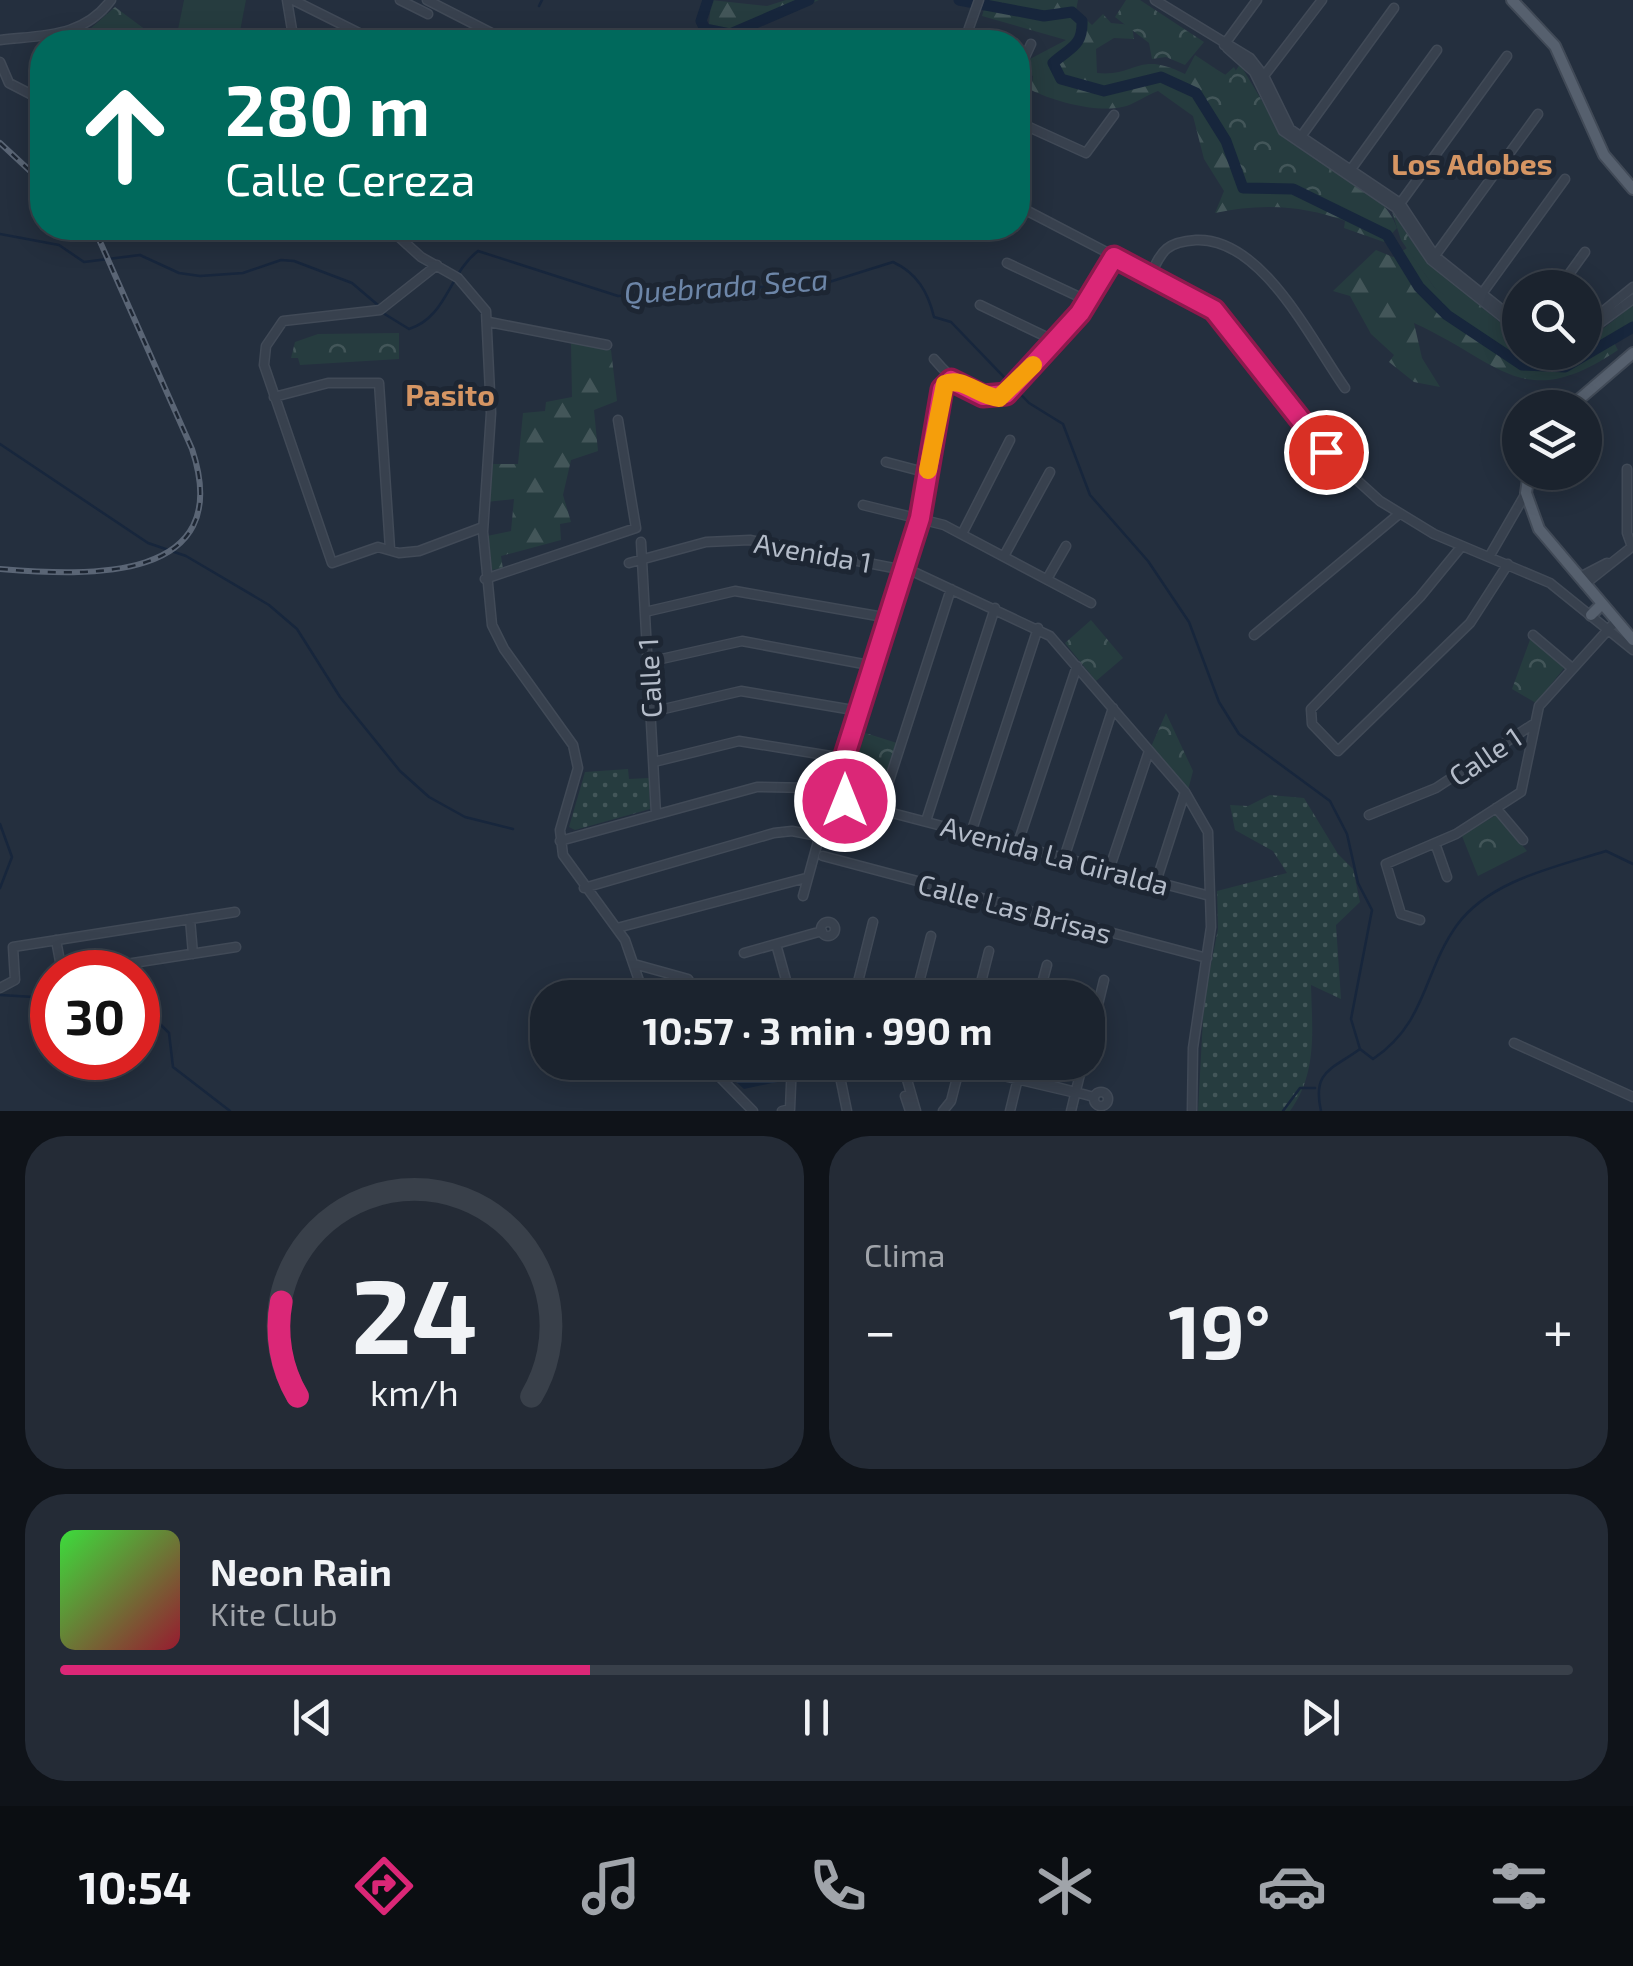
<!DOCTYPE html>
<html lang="es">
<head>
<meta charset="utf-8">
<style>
  body { margin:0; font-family:"Exo 2",sans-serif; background:#242b36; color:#f1f3f6; height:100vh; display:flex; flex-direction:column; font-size:38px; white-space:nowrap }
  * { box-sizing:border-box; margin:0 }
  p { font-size:32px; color:#a0a4aa }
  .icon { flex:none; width:55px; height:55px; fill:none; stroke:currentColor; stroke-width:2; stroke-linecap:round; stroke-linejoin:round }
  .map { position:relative; height:1111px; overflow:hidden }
  .drawer { display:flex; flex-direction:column; gap:25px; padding:25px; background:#0f1319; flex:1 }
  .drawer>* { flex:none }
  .top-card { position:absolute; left:30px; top:30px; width:1000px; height:210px; border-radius:40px; box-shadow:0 5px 25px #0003,0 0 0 2px #39404a; background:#00695c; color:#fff; overflow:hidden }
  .fabs { position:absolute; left:1502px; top:270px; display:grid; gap:20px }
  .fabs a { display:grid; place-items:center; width:100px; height:100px; border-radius:50%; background:#1b232e; box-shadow:0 5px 25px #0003,0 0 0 2px #39404a; font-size:50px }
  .speed { position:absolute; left:30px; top:950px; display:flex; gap:20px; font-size:50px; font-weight:700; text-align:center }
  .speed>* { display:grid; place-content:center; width:130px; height:130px; border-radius:50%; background:#1b232e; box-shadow:0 5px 25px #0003,0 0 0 2px #39404a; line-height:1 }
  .speed .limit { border:15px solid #d22; background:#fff; color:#111 }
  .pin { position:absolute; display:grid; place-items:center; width:85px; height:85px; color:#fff; margin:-42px; border:5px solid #fff; border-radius:50%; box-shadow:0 2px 10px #0007 }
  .me { position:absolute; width:110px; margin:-55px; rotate:0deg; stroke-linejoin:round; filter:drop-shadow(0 0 8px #0008) }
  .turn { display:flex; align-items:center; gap:35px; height:210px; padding:0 30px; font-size:45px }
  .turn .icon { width:130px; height:130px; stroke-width:2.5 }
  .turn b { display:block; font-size:70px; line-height:85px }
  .big { font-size:75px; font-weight:700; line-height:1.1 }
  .drawer .card { flex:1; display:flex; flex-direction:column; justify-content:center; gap:15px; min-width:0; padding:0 35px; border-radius:40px; background:#242b36 }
  .drawer .dial { align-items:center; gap:0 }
  .dial svg { height:260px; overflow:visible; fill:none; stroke:#39404a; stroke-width:7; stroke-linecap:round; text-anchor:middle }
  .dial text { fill:#f1f3f6; stroke:none }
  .song { display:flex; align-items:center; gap:30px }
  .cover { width:120px; height:120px; border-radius:15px; background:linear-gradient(135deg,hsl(120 70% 55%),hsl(350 70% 35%)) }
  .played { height:10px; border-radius:5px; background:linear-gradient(90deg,#db2777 35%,#39404a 35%) }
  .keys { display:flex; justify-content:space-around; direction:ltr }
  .heat { display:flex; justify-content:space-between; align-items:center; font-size:55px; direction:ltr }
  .drawer .tiles { flex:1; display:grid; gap:25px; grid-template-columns:1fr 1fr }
  .card:last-child { grid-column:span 2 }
  .trip { position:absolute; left:530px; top:980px; width:575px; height:100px; border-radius:40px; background:#1b232e; box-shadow:0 5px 25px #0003,0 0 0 2px #39404a; font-weight:700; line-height:100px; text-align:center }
  .tabs { display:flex; height:160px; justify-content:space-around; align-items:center; background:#0b0e12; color:#a0a4aa }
  .tabs .icon { width:70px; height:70px }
  .tabs .on { color:#db2777 }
  .tabs b { font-size:45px; color:#f1f3f6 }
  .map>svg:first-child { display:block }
  .grass { fill:url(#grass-dots) }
  .forest { fill:url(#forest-firs) }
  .park { fill:url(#park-crowns) }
  .garden { fill:#263c3f }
  .water { fill:url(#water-rules) }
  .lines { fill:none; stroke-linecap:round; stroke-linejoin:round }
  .stream { stroke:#17263c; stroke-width:2.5 }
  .river { stroke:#17263c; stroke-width:11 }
  .minor-casing { stroke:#414a57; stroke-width:11 }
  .major-casing { stroke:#414a57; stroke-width:14 }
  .minor { stroke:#38414e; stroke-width:8 }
  .major { stroke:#56606e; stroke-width:10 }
  .rail-casing { stroke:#5a6575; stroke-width:6 }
  .rail { stroke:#1d2633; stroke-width:2.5; stroke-dasharray:8; stroke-linecap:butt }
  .route-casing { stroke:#8e194d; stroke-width:25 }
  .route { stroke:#db2777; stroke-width:18 }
  .slow { stroke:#f59e0b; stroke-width:18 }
  .labels { text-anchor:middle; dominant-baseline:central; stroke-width:10; stroke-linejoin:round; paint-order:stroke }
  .street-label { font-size:28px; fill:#b4bcc9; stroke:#1d2633 }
  .neighbourhood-label { font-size:30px; font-weight:bold; fill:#d59563; stroke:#1d2633 }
  .water-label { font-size:30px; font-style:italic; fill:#6d86a8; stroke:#1d2633 }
</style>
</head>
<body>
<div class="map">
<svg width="1633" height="1111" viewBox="0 0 1633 1111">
  <defs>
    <pattern id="grass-dots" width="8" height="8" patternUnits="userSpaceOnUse" patternTransform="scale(2.5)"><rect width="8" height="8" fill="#263c3f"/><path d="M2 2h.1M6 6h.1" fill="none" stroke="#435659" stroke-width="1.8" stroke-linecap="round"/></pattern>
    <pattern id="forest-firs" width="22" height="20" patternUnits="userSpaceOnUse" patternTransform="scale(2.5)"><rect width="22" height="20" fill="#263c3f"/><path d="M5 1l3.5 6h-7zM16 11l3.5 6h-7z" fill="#435659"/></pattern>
    <pattern id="park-crowns" width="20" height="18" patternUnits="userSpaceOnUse" patternTransform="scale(2.5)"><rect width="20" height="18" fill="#263c3f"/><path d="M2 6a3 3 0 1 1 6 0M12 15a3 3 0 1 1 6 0" fill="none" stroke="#435659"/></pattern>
    <pattern id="water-rules" width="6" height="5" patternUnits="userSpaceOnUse" patternTransform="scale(2.5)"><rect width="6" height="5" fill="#17263c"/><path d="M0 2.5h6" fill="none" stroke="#364457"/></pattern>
  </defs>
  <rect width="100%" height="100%" fill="#242f3e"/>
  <path class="grass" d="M628,769L629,779L649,778L650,809L575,830L569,827L585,772Z
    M1270,795L1304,798L1338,854L1353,869L1360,902L1336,925L1341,999L1311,985C1312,1029 1318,1073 1290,1111H1198L1204,1000L1218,929L1217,891L1287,873L1273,851L1235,830L1230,805L1248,806Z"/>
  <path class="forest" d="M711,0L767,6L786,0H819L741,35L708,37Z
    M987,0H1078L1076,10L1092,25L1103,14L1111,23L1132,25L1134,39L1114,38L1096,49L1097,73C1137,77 1137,50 1185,74L1195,55L1225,75L1234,67L1279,159C1318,172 1383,184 1397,228L1384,242L1344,228L1345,221C1303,205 1259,203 1215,213L1224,191L1204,159L1193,116L1158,91C1146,95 1134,105 1122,107C1096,113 1053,101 1031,90L1033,76L1024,72L1030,59L1066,40L982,16Z
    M1407,248L1434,287L1520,352H1585V343L1633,305V324L1612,339L1618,350C1523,414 1502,363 1414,323L1422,358L1440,387L1414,382L1389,362L1394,355L1371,334L1350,296L1333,291L1376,250L1393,257Z
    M571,343L611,350L617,401L594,410L598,451L571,460L563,495L571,522L560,524L561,540L501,556L503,569L489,570L487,536L511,531L514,499L486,502L490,464H518L523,413L545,411L546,402L572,397Z"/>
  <path class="park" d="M1126,0H1140L1204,42L1185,65L1166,57L1152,59L1149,43L1115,17Z
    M115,7L162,42H92L90,29Z
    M1240,64L1284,138L1351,183L1338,205L1294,186L1245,187L1230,141L1200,92L1217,70L1231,78Z
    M1392,212L1425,260L1520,339V352L1577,353L1541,362L1520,357L1434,287L1401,240Z
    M399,333V359L300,365L298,358H291L295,342L318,334Z
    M1091,620L1123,658L1096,681L1065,643Z
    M1531,637L1565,667L1536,703L1512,689Z
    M1166,713L1193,771L1187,794L1150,749Z
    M859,731L897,743L888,771L850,759Z
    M1496,815L1527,851L1478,876L1462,836Z"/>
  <path class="garden" d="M184,0H246L238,42L177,34Z"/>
  <path class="water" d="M739,1062L786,1063L787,1080L744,1089L719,1067Z"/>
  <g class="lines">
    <path class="stream" d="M539,6L542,0
      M0,234L59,245L84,262L140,255L179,273L200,276L243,273L281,260L294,261L352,283L379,306
      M383,313L409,329C447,317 449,273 478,251L618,296L826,283L893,262C917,273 928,292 934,317L951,322L1029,403L1063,424L1090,495L1148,561L1189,622L1219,702L1239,734L1330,801L1347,834L1358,883L1372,910L1351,1019L1360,1049L1373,1059C1427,1023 1423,972 1457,925C1490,880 1556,867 1606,851L1633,864
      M0,444L148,543L186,556L269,605L297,629L340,697L400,771L429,797L465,817L513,829
      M0,824L12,857L0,888
      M0,995L34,997L52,1005
      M138,1024L161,1025L169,1033L173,1067L230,1111
      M1283,1111L1300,1088H1315
      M1321,1111C1312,1071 1331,1070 1360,1049"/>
    <path class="river" d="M708,0L701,21L705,29L730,34L809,0
      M959,0L1044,16L1072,12L1082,21C1083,47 1069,48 1053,63L1061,79L1104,91L1161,77L1196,93L1226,141L1243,188L1293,189L1387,235L1419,287L1447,315L1522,365L1565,367L1633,327"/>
    <defs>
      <path id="minor" d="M287,0L293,36
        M293,0L377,42
        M400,0L428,14
        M427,0L509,42
        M1155,0L1250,58L1264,76L1290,129L1400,203L1435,256L1520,324
        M901,37L923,42
        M0,40C43,35 83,38 111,0
        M964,42L979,0
        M1224,45L1257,0
        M1227,48L1254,72L1283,131L1396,208L1431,260L1520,331
        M0,62L9,83L42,100
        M1018,72L1031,44
        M1263,77L1322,0
        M1018,122L1086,153L1114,115
        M1300,138L1394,8
        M1349,172L1437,50
        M1399,205L1507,56
        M1018,206L1210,306L1326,452L1380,501L1434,534L1550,583L1633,650
        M389,228L421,257L458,278L486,311L491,413L483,532L492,625L504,649L573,745L578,768L560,830L563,855L625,940L645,998
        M1434,257L1538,114
        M1007,263L1088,301
        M437,265L380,310L283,321L266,346L264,365L332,563L378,547L399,553L419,551L483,527
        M1151,274C1162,250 1167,242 1196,240C1262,237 1311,340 1345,388
        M1559,288L1585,252
        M1481,295L1565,179
        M980,305L1055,341
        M489,322L607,345
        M1585,326L1633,287
        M1585,334L1633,299
        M934,359C950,378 975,400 1002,396L1080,313L1113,257
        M274,397L328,383H379L390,549
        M886,462L928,473
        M1627,469V533L1632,547
        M863,505L944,525L1091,603
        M962,534L1010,440
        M641,542L656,814
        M1461,547L1420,597L1311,709L1312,724L1338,751L1470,623L1508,564
        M1004,556L1050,472
        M1489,557L1526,493
        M629,563L706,542L750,540L914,572L1050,636L1185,792L1208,832L1211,927L1193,1048L1192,1111
        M1580,577L1607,563
        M485,579L636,528L618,420
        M1047,579L1066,546
        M1585,584L1633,546
        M645,612L735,591L889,618
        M1254,635L1399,514
        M1533,635L1572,668
        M648,662L742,641L874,666
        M651,712L741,691L859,711
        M654,762L739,741L843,758
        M804,790L817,798
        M846,794L850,802L1210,896
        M822,806L833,810L845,801L839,774L920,518L942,389L951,380
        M1496,808L1523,840
        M880,809L951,589
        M1369,815L1436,788L1535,723
        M926,821L995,608
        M971,833L1038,628
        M560,841L757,787L814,788L839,774
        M1435,843L1447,877
        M1017,846L1077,666
        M823,856L1207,958
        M1064,858L1113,708
        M1109,870L1149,751
        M1156,882L1185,792
        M584,888L774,833L792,831L818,836
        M803,896L825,816
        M190,919L193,954
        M1420,920L1401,914L1386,864L1456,834L1521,792L1539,706L1616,621
        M821 929a7 7 0 1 1 14 0a7 7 0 1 1-14 0Z
        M617,928L806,878
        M56,940L62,972
        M776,944L791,998
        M744,953L822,931
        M634,964L688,979L699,998
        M75,972L236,947
        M0,988L15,980L13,947L235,912
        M854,998L873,922
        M915,998L931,936
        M977,998L989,951
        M1038,998L1047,965
        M1514,1043L1633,1097
        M1088,1046L1104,980
        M705,1062L753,1111
        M837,1062L847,1111
        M902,1062L916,1111
        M944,1062L1076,1093
        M964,1062L1094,1097
        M1094 1099a7 7 0 1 1 14 0a7 7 0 1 1-14 0Z
        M905,1096L910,1111
        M782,1111L790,1109L792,1062
        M943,1111L951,1101L961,1062
        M1010,1111L1022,1062
        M1071,1111L1083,1062"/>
      <path id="major" d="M1512,0L1555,46L1604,155L1633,189
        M1569,408L1633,353
        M1529,472L1526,493L1539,529L1633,640
        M1591,615L1602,604"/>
    </defs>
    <use href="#minor" class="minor-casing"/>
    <use href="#major" class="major-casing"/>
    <use href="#minor" class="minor"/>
    <use href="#major" class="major"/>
    <defs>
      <path id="rail" d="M0,143L42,182
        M0,569C87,576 237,584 192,449L94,228"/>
    </defs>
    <use href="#rail" class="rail-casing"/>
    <use href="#rail" class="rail"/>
  </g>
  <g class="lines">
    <defs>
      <path id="route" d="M845,801L839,774L920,518L942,389L951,380L983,396L1006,394L1080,313L1114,257L1214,310L1326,452"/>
    </defs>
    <use href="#route" class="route-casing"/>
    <use href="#route" class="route"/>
    <path class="slow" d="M928,470L945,384C962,376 980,397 999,398L1033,365"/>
  </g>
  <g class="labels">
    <g class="street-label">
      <text transform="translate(813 552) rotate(10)">Avenida 1</text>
      <text transform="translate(649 678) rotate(-93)">Calle 1</text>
      <text transform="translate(1485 756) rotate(-34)">Calle 1</text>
      <text transform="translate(1055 855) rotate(15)">Avenida La Giralda</text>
      <text transform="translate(1015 908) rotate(15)">Calle Las Brisas</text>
    </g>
    <g class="neighbourhood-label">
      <text x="1472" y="163">Los Adobes</text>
      <text x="450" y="394">Pasito</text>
    </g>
    <g class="water-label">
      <text transform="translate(726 285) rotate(-4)">Quebrada Seca</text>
    </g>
  </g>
</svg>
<div class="fabs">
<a><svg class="icon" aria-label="search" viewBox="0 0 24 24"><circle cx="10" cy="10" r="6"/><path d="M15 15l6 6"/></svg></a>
<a><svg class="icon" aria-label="layers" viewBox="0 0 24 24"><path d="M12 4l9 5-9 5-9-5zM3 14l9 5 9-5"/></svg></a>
</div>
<div class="speed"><div class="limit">30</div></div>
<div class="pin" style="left:1326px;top:452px;background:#d93025"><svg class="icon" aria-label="arrive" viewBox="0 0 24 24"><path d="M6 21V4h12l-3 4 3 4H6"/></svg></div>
<svg class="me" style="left:845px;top:801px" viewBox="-20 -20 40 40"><circle r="17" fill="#db2777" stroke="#fff" stroke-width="3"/><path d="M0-11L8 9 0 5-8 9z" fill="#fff"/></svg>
<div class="trip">10:57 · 3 min · 990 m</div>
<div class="top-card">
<div class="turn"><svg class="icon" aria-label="ahead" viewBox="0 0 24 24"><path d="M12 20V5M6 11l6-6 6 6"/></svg><div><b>280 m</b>Calle Cereza</div></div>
</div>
</div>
<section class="drawer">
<div class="tiles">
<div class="card dial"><svg viewBox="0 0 100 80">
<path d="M14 69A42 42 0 1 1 86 69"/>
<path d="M14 69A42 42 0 0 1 9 40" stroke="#db2777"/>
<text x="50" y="56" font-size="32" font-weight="700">24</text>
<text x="50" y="72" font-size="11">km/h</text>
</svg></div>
<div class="card"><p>Clima</p>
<div class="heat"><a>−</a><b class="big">19°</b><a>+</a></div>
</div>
<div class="card">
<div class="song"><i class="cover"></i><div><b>Neon Rain</b><p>Kite Club</p></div></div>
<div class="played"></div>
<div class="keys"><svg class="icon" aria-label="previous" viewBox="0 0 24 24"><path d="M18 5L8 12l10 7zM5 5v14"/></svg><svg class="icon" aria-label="pause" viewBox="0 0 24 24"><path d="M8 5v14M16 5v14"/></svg><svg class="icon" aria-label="next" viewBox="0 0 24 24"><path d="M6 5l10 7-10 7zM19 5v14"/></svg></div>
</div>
</div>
</section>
<nav class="tabs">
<b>10:54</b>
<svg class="icon on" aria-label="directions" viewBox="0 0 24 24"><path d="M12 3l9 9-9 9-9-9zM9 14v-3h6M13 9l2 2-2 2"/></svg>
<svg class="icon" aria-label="music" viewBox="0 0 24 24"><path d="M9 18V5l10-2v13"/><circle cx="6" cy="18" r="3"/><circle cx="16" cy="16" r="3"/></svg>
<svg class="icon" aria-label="phone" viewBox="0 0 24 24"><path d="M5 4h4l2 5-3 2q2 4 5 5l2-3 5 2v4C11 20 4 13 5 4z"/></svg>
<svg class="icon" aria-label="climate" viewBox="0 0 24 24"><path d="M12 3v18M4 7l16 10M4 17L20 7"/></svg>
<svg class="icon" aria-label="car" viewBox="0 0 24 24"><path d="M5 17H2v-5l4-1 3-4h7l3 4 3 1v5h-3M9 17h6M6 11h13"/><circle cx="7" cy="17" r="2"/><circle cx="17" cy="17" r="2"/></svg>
<svg class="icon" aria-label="filters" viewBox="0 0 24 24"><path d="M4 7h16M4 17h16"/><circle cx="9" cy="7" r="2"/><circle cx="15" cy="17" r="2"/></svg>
</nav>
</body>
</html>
